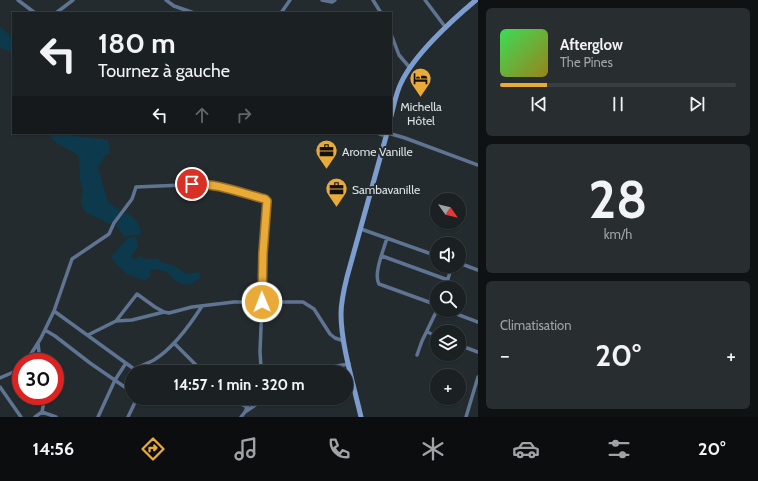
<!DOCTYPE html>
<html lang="fr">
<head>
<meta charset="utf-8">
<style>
  body { margin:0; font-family:Cabin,sans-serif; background:#282d2f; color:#f1f3f6; height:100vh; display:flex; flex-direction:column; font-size:15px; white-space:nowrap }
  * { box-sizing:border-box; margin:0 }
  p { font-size:13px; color:#a0a3a5 }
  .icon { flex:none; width:22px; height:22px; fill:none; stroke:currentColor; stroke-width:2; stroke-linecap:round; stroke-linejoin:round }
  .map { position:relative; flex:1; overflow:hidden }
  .drawer { display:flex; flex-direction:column; gap:8px; padding:8px; background:#0f1213; width:280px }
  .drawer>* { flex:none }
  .top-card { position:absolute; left:12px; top:12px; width:380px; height:122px; border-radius:0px; box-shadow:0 1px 3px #0004,0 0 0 1px #393e40; background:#1b2022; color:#f1f3f6; overflow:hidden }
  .needle { width:26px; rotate:124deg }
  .buttons { position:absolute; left:430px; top:193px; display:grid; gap:8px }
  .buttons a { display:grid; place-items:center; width:36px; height:36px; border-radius:50%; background:#1b2022; box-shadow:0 1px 3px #0004,0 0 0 1px #393e40; font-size:20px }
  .speed { position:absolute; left:12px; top:353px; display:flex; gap:8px; font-size:20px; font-weight:700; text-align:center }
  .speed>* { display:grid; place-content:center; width:52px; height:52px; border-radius:50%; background:#1b2022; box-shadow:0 1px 3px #0004,0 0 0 1px #393e40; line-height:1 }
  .speed .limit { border:6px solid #d22; background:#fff; color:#111 }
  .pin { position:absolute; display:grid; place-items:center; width:34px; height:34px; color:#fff; margin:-17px; border:2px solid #fff; border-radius:50%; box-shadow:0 1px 4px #0007 }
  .me { position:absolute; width:44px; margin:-22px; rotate:359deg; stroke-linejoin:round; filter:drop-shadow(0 0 3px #0008) }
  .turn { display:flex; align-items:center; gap:14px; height:84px; padding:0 20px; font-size:18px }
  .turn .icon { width:52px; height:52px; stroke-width:2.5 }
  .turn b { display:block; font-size:28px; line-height:34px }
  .lanes { display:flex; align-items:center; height:38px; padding:0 20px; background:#0003; justify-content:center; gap:20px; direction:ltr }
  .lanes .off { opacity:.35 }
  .big { font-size:30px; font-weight:700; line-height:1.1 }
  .drawer .card { flex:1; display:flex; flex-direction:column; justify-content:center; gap:6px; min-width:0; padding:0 14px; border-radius:6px; background:#282d2f }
  .drawer .dial { align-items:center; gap:0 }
  .dial b { font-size:52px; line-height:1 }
  .song { display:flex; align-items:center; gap:12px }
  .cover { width:48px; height:48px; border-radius:6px; background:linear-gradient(135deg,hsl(130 70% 55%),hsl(50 70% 35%)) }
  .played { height:4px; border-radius:2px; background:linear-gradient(90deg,#e9aa38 20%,#393e40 20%) }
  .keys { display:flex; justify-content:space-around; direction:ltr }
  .heat { display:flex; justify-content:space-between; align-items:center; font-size:22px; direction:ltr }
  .trip { position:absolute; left:125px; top:365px; width:228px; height:40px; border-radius:20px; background:#1b2022; box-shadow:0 1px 3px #0004,0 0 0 1px #393e40; font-weight:700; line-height:40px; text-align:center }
  .dock { display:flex; height:64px; justify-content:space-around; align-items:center; background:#0b0d0e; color:#a0a3a5 }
  .dock .icon { width:28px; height:28px }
  .dock .on { color:#e9aa38 }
  .dock b { font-size:18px; color:#f1f3f6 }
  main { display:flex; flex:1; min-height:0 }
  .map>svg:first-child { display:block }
  .green { fill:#0c394b }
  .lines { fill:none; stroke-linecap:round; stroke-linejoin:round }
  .street { stroke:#5f7492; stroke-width:3.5 }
  .secondary { stroke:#7d9dcf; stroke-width:5 }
  .route-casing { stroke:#976e24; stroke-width:10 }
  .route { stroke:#e9aa38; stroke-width:7 }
  .labels { text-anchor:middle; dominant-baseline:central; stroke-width:4; stroke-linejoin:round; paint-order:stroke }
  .poi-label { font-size:12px; fill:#dce1e3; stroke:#242b2e; text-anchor:start }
</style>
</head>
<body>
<main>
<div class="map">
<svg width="478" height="417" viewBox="0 0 478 417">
  <rect width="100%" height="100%" fill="#242b2e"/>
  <path class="green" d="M0,27L13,38V54L9,51L0,48Z
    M48,133H68L73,136L108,140L110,154H106L98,168L108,202L119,209L120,212L115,221L110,224L85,212L81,203L83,190L80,180L79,157C68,146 57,148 48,133Z
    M126,213C135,215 141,227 141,235L127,236L124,238C122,231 119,231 116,225C119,220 122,216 126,213Z
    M136,237L138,247L131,256L134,260L140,256L147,260L158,258L161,262L172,265L187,274L198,272L200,274V278L191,284L185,285L175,281L167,272L154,269L151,270L150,277L146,280C130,278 120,270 111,257L128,238Z"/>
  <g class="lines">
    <path class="street" d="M18,0L35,13
      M166,0L174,6L194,13
      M322,0L332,2L335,0
      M373,0L381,13
      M425,0L446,28
      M56,13L73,0
      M281,13L290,0
      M391,34L399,55L410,68
      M377,133L382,135L386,133
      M388,133L405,138L478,165
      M361,229L437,256
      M387,238C384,249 373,274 379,284L437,305
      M382,256L448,280
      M459,263L478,270
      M445,288L452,266
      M446,310L478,322
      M54,311L134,369C141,366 148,363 154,360C173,348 190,325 202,306
      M116,321L132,320L164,312
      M45,330L55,336L90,363L132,392
      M427,332L437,336
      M88,335L116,321L137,294L155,307L164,312L169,313L192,307L234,302H303L314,309L330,334L335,338L344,341
      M38,343L39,353L43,362
      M174,343L203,372
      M459,345L478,352
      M417,355L422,341L437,310
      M26,362L41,338L54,311L72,259L109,234L114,223L132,199L136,187L206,184L265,199L267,201L263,253L262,302L260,352L261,367L260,372
      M314,372L324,368L349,364
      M0,378L16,371L21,367
      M0,387L21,417
      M237,398L243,405L247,407
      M42,412L56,417
      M245,412L251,398
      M35,417L42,412L45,396
      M98,417L115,380L126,363
      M128,417L137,398
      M241,417L245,412L266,398
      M466,417L478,377"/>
    <path class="secondary" d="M391,116C394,105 396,93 401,83C414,55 452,20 476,0
      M361,417C354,386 341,345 341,314C341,301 344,289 347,277L387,133"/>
  </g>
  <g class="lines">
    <defs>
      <path id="route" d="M192,184C217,183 241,193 265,199L267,201L263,253L262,302"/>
    </defs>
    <use href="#route" class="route-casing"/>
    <use href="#route" class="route"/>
  </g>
  <defs>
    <symbol id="hotel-pin" viewBox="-11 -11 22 30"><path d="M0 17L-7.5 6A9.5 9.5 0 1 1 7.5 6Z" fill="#e9aa38" stroke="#242b2e"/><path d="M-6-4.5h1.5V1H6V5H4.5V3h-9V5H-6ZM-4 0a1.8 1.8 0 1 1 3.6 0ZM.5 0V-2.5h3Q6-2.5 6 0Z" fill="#111"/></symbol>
    <symbol id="office-pin" viewBox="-11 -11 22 30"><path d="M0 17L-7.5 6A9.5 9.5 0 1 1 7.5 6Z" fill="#e9aa38" stroke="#242b2e"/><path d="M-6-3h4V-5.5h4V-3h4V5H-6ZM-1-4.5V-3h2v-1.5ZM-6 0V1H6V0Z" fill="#111"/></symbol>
  </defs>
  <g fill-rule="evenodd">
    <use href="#hotel-pin" x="408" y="66" width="25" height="34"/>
    <use href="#office-pin" x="314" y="138" width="25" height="34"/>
    <use href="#office-pin" x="324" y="176" width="25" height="34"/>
  </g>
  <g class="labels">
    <g class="poi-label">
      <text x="421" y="106" text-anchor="middle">Michella<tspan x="421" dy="14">Hôtel</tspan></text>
      <text x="342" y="151">Arome Vanille</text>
      <text x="352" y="189">Sambavanille</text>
    </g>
  </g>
</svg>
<div class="buttons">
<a><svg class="needle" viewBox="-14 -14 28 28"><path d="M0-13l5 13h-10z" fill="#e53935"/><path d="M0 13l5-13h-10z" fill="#a0a3a5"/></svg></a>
<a><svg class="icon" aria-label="sound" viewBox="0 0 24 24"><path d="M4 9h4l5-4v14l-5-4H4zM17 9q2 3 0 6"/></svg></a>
<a><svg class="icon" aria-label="search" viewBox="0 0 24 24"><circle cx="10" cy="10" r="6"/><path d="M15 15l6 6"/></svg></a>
<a><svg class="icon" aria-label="layers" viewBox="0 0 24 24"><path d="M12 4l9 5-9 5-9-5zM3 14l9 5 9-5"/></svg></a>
<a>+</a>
</div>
<div class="speed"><div class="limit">30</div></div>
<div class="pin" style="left:192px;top:184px;background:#d93025"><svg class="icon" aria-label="arrive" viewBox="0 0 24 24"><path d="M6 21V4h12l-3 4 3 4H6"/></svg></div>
<svg class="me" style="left:262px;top:302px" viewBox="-20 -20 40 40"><circle r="17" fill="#e9aa38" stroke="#fff" stroke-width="3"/><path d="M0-11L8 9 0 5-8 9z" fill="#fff"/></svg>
<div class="trip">14:57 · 1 min · 320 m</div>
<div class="top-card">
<div class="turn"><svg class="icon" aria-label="left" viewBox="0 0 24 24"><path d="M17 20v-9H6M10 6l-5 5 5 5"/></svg><div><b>180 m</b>Tournez à gauche</div></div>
<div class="lanes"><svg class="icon" aria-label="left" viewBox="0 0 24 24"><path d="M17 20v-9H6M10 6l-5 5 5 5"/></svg><svg class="icon off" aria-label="ahead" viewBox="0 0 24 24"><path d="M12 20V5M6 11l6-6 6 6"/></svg><svg class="icon off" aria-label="right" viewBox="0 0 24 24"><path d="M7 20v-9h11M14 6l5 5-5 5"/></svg></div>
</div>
</div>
<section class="drawer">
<div class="card">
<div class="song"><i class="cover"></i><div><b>Afterglow</b><p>The Pines</p></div></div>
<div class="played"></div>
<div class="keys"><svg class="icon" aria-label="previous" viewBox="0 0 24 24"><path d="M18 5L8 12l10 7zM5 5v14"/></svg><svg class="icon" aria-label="pause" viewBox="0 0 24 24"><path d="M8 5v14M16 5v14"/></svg><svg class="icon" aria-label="next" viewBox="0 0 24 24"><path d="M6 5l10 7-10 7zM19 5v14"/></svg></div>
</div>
<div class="card dial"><b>28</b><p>km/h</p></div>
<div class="card"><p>Climatisation</p>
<div class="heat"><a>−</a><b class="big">20°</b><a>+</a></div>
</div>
</section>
</main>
<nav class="dock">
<b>14:56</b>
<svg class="icon on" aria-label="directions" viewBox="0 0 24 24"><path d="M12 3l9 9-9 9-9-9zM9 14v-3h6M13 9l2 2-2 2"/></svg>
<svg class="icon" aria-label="music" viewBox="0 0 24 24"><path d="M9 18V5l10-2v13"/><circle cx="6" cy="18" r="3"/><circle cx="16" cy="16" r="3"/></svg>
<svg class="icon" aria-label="phone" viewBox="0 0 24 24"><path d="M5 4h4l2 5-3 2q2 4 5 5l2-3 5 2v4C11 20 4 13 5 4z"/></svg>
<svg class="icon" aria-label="climate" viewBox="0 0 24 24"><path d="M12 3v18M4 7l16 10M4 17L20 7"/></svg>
<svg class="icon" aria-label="car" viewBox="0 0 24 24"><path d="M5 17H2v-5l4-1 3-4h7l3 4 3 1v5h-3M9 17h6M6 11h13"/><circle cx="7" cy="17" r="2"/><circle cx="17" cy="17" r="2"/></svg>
<svg class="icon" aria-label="filters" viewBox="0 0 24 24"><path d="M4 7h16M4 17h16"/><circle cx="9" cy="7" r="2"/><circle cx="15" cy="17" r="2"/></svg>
<b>20°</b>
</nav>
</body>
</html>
